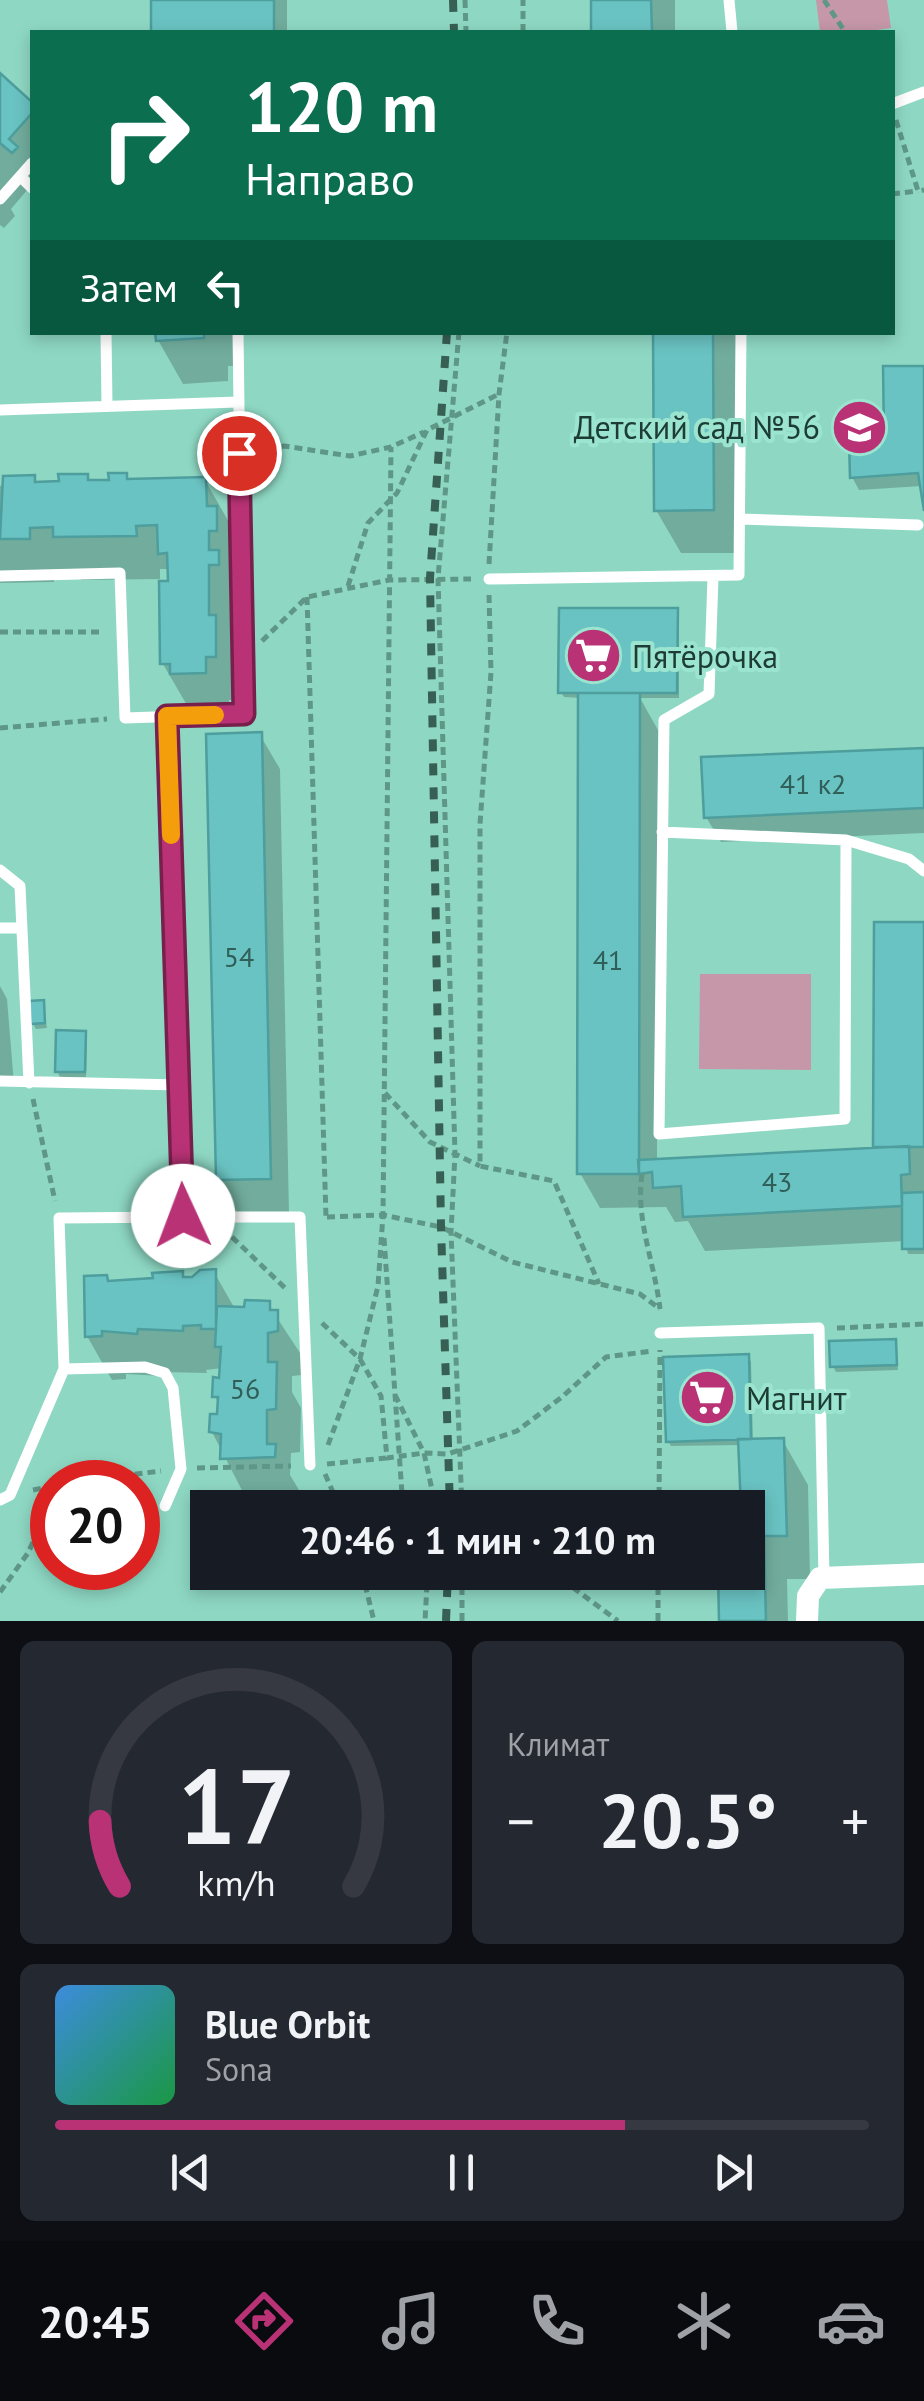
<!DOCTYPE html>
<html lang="ru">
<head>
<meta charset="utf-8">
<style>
  body { margin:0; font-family:"PT Sans",sans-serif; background:#242831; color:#f1f3f6; height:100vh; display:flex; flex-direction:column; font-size:38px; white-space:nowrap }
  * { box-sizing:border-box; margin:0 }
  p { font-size:32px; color:#9ea1a6 }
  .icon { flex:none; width:55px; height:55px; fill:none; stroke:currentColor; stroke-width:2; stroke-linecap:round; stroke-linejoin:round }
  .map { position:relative; height:1621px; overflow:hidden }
  .panel { display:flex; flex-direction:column; gap:20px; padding:20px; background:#0d0f14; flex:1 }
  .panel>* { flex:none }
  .banner { position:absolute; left:30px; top:30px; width:865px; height:305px; border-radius:0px; box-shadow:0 5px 15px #0003; background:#0b6e4f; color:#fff; overflow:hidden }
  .speed { position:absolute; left:30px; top:1460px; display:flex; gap:20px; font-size:50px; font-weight:700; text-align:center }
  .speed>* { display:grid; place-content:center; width:130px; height:130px; border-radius:50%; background:#171b24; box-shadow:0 5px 15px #0003; line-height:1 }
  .speed .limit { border:15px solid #d22; background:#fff; color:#111 }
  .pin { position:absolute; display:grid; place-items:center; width:85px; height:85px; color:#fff; margin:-42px; border:5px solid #fff; border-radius:50%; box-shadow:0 2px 10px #0007 }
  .me { position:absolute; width:110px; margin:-55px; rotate:358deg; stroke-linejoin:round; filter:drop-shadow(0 0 8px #0008) }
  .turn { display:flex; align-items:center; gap:35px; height:210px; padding:0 50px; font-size:45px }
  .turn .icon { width:130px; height:130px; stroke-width:2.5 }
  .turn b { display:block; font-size:70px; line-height:85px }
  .then { display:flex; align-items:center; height:95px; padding:0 50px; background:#0003; gap:20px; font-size:38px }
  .big { font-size:75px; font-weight:700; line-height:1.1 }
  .panel .widget { flex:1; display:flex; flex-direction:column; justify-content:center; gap:15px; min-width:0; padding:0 35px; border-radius:15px; background:#242831 }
  .panel .dial { align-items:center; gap:0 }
  .dial svg { height:260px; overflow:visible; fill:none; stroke:#363941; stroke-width:7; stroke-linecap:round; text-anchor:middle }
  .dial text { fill:#f1f3f6; stroke:none }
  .song { display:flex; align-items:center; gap:30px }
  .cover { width:120px; height:120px; border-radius:15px; background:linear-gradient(135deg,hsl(210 70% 55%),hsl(140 70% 35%)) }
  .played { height:10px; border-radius:5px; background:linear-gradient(90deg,#b83275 70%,#363941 70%) }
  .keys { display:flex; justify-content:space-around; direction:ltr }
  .heat { display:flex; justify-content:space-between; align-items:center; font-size:55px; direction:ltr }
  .panel .tiles { flex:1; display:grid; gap:20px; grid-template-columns:1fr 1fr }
  .widget:last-child { grid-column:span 2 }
  .trip { position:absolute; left:190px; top:1490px; width:575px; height:100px; border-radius:0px; background:#171b24; box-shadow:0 5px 15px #0003; font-weight:700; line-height:100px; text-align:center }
  .tab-bar { display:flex; height:160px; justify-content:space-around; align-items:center; background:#090b0e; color:#9ea1a6 }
  .tab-bar .icon { width:70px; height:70px }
  .tab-bar .current { color:#b83275 }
  .tab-bar b { font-size:45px; color:#f1f3f6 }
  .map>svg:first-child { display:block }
  .green { fill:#c597a8 }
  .shadow { fill:#0003 }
  .building { fill:#69c3c2; stroke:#4d9e9d; stroke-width:2.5 }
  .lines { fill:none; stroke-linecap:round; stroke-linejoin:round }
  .path { stroke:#5f9787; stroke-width:5; stroke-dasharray:8 5; stroke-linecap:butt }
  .lane { stroke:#fff; stroke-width:11 }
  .street { stroke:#fff; stroke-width:22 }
  .rail { stroke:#375f54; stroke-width:8; stroke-dasharray:12 12; stroke-linecap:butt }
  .route-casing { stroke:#78204c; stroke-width:25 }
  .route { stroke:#b83275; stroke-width:18 }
  .slow { stroke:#f59e0b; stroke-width:18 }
  .labels { text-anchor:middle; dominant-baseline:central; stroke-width:8; stroke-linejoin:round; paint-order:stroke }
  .number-label { font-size:28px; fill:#305e58 }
  .poi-label { font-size:32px; fill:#1d3c34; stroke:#9be5d0; text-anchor:start }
</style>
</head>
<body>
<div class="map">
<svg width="924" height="1621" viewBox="0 0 924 1621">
  <rect width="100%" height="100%" fill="#8ed8c3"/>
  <path class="green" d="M816,0H887L891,28L862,32H820Z
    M700,974H811V1070L699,1069Z"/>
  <path class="shadow" d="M153,0H287V32H153Z
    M594,0H675V32H594Z
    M0,76L32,105V193L28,189L11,209L15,216L4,228L0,225Z
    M158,332H236V366H228V381L183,384L158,340Z
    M656,332H737L738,553H681L656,510Z
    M924,370V506L922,486L859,490L852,477L887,440Z
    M125,475L129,481L205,480L230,524V534L241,552V574H232V579L242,596L243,608H232L233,649L240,661V700H229L230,716L198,717L192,707H188L163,664L170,569H160V579L81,580L75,570L54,571V582L0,583V486L33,478L37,484H61L86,476L90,483L111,482Z
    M676,611L679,616V698H640L658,730L657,1161L876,1150V924H924V1254H908L905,1241L705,1251L688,1221L675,1222L666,1207L600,1208L580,1173L581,698L564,697L561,692Z
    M260,735L280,769L289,1213L238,1214L218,1179Z
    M924,750V833L721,842L706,817Z
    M0,986L7,999L14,1084L0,1085Z
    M42,1003L47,1028L36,1029L33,1024Z
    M84,1033L87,1039L86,1077H60L57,1071Z
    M214,1272L235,1309L268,1304L302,1356V1375L292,1376V1392L301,1408L300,1452L291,1453L290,1475L299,1490V1499L248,1502L212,1432L220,1417V1406L215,1396L222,1380V1368L206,1370L207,1373L162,1372L161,1376L126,1374V1379L112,1380L87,1336L109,1283L155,1281L182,1274L185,1280Z
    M895,1342L898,1370L836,1372L833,1366Z
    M748,1357L751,1362L753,1442L783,1441L808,1485L810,1579H787L788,1621H722L748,1572V1508L741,1445L671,1446L668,1441Z"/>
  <path class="building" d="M151,0H274V32H151Z
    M591,0H651L652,32H591Z
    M0,73L32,102V113L9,139L18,147L12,153L0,143Z
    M155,332H204V338L156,341Z
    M653,332H713L714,510L654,511Z
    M883,366H924V511L918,473L850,478L849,439L884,438Z
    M108,473H127V479L206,477L207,506H217V531H209V550H219V565H209V615H216V657H206V673L170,674V664H160L159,581H168L167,553L158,554L157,525L136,526L137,536L53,537V527L30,528V539H0L3,476L35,475V482L59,481L58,474H88V480H109Z
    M559,608H678L677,693H558Z
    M578,693H640L639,1174H577Z
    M262,732L271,1179L216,1180L206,734Z
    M924,748V808L704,818L701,757Z
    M874,922H924V1147H873Z
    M44,1000L45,1023L31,1024L29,1001Z
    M56,1030L86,1031L85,1072H55Z
    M909,1146L910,1174L901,1175L902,1206L683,1217L681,1186L653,1188L652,1172L639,1174L638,1160Z
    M924,1192V1249H902V1193Z
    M216,1269V1329H201V1325L183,1326V1331L138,1329L137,1334L102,1331V1336L85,1337L84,1276L107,1275L108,1281L153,1278L152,1273L183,1271V1277H192L200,1270Z
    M245,1300L270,1301V1310H278V1331L268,1333V1362H277L276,1409L267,1410V1444H276L275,1457L220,1459L221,1434L209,1432L210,1414H217L218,1397H212L213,1377L219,1378L221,1347H215L217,1306L244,1307Z
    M896,1339L897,1365L830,1367L829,1341Z
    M749,1354L751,1439L666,1442L663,1357Z
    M784,1438L787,1536H764L766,1621H719L718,1572H748V1508H741L738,1439Z"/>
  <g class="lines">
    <path class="path" d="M465,0L466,32
      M824,0L845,32
      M523,32V0
      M896,120L918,191L924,190
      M892,194L918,191
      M459,332L438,578L455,1154L451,1232L462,1508
      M256,451L284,446L350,456L391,447L424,432
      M489,564L499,394L507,332
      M348,586L368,523L397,493L427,430L499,394
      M489,595L491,672L480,824V1166L554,1181L599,1284
      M307,597L326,1217
      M0,632H104
      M262,641L307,597L389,580L471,579
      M0,728L107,719
      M385,1093L430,1142L480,1166
      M33,1099L55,1201
      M642,1174C635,1219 655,1264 660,1309
      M327,1217L383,1215L441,1227L512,1262L640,1294L660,1309
      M232,1237L285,1288
      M384,1238L403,1508
      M322,1323L360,1359L381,1396L387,1458L424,1453L448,1454L517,1431L562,1397L606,1357L652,1351
      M837,1328L924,1324
      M395,1395L424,1453L436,1508
      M328,1445L360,1359L378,1286L383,1215L391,447
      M327,1464L386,1458
      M197,1468L291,1466
      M325,1474L340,1508
      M70,1482L161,1471
      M33,1490L52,1486
      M659,1508L660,1350
      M362,1572L374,1621
      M423,1572L427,1584L425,1621
      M552,1572L618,1621
      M0,1592L28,1553L52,1501
      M462,1621V1572
      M658,1621V1572"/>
    <path class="lane" d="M729,0L732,32
      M892,104L924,92
      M21,177L32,188
      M0,199L32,163
      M106,332L107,406
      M0,410L238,402
      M740,519L918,525
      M0,576L120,573L125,718L243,714L238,332
      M489,579L739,575L741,332
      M662,832L846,840L845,1119L659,1134L664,720L709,694L713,577
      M846,840L909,859L924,871
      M0,870L20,886L29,1083
      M0,928H22
      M0,1081L179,1085
      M183,1217H300L310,1465
      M660,1333L819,1328L824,1578
      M0,1500L10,1495L64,1369
      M165,1506L181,1469L173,1388L165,1373L145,1367L64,1369L59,1218L183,1217L167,716"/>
    <path class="street" d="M807,1621L808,1596L820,1578L924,1574"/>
    <path class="rail" d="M453,0L454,32
      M447,332L430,578L441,1227L450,1508
      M446,1621L448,1572"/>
  </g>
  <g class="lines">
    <defs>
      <path id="route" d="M183,1216L167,716L244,714L239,453"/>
    </defs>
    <use href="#route" class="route-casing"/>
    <use href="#route" class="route"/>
    <path class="slow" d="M171,835L167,716L215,715"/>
  </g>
  <defs>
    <symbol id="school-disc" viewBox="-11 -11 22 22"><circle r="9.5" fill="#b83275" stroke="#9be5d0"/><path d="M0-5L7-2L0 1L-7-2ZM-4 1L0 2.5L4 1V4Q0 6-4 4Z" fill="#fff"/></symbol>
    <symbol id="supermarket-disc" viewBox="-11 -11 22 22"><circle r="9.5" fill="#b83275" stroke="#9be5d0"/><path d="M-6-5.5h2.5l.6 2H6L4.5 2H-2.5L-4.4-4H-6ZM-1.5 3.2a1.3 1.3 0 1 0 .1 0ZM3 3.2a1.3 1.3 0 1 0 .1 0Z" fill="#fff"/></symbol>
  </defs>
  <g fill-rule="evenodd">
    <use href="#school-disc" x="828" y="396" width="63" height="63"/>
    <use href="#supermarket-disc" x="562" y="624" width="63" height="63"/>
    <use href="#supermarket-disc" x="676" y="1366" width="63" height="63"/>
  </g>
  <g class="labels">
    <g class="number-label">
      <text x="813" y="783">41 к2</text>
      <text x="239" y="956">54</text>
      <text x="608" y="959">41</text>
      <text x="777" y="1181">43</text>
      <text x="245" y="1388">56</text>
    </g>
    <g class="poi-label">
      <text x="820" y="427" text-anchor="end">Детский сад №56</text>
      <text x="632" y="656">Пятёрочка</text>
      <text x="746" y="1398">Магнит</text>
    </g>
  </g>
</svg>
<div class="speed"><div class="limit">20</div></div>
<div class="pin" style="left:239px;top:453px;background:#d93025"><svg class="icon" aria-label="arrive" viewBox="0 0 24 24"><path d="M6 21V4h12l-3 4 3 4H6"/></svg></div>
<svg class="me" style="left:183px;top:1216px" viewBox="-20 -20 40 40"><circle r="19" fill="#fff"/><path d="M0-13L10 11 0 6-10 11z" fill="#b83275"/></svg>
<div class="trip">20:46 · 1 мин · 210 m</div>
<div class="banner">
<div class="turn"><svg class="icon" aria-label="right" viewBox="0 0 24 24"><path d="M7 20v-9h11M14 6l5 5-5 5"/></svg><div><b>120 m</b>Направо</div></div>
<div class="then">Затем<svg class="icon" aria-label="left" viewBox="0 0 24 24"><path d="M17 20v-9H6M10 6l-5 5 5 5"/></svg></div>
</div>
</div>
<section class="panel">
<div class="tiles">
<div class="widget dial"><svg viewBox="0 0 100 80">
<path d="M14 69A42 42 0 1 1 86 69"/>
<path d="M14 69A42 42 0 0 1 8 49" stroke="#b83275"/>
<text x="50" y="56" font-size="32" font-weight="700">17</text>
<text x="50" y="72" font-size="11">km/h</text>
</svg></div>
<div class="widget"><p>Климат</p>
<div class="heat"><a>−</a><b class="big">20.5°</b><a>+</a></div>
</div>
<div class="widget">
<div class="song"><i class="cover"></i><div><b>Blue Orbit</b><p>Sona</p></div></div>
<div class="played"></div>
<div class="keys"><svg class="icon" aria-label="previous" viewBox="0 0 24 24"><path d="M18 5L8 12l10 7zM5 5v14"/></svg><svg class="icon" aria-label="pause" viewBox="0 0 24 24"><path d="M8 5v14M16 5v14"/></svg><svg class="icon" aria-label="next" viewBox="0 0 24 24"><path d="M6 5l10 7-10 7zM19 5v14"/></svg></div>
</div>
</div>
</section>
<nav class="tab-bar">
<b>20:45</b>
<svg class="icon current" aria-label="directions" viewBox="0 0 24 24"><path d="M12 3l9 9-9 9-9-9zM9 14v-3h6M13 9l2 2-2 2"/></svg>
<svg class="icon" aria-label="music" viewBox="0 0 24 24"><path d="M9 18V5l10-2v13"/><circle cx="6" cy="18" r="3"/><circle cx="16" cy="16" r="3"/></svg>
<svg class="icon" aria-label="phone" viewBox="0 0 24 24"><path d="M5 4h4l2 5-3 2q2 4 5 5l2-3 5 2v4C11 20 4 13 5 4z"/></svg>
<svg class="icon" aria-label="climate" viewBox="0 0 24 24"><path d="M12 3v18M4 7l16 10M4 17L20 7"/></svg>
<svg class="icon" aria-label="car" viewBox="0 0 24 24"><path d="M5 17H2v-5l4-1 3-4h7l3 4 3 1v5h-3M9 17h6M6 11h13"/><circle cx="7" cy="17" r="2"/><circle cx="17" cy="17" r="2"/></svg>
</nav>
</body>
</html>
